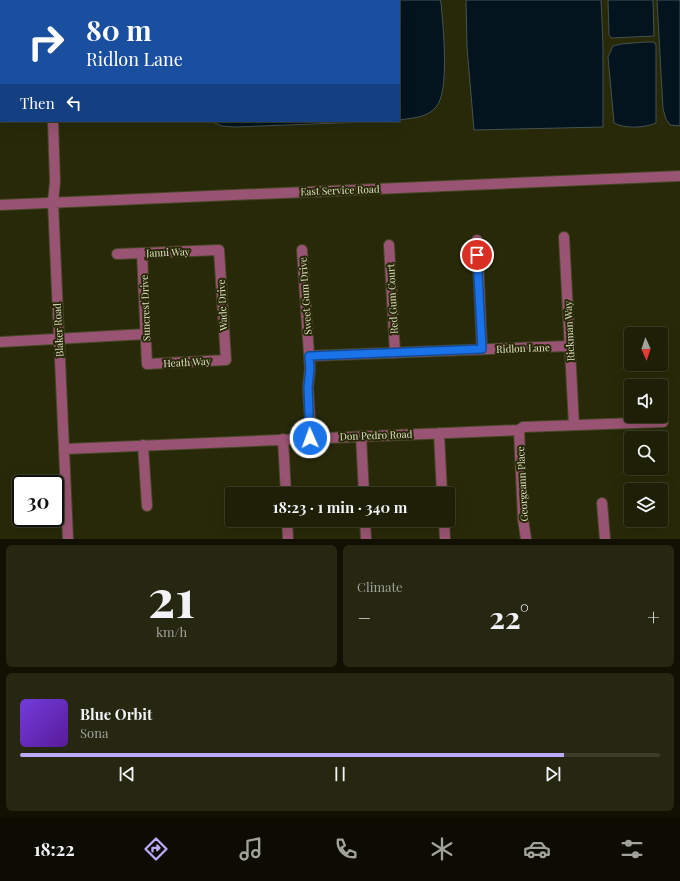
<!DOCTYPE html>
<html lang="en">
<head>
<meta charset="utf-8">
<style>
  body { margin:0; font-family:"Playfair Display",serif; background:#252710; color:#f1f3f6; height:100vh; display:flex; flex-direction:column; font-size:15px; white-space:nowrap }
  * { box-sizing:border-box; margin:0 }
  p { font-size:13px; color:#a0a29b }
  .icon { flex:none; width:22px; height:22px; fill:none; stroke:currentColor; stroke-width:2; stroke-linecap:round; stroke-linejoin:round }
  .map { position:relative; height:539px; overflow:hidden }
  .details { display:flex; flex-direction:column; gap:6px; padding:6px; background:#101103; flex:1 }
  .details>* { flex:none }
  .guide { position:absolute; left:0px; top:0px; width:400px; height:122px; box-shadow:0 4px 16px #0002,0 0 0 1px #3b3d28; background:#1a4fa0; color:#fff; overflow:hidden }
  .needle { width:26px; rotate:177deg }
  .buttons { position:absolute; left:624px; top:327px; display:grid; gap:8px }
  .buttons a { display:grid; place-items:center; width:44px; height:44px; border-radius:4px; background:#1d1f06; box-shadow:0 4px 16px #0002,0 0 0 1px #3b3d28; font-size:20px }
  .speed { position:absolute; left:12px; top:475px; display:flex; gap:8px; font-size:20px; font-weight:700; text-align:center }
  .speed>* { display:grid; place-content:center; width:52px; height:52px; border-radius:50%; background:#1d1f06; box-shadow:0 4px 16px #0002,0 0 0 1px #3b3d28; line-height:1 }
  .speed .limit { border:2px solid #111; border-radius:6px; background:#fff; color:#111 }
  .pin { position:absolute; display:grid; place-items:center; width:34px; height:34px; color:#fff; margin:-17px; border:2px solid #fff; border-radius:50%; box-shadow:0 1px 4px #0007 }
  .me { position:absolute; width:44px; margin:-22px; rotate:358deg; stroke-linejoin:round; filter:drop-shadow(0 0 3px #0008) }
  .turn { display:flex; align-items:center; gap:14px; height:84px; padding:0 20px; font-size:18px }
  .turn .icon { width:52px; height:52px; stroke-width:2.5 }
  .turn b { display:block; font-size:28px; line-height:34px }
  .then { display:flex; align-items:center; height:38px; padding:0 20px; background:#0003; gap:8px; font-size:15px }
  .big { font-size:30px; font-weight:700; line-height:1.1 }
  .details .tile { flex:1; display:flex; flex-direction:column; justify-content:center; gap:6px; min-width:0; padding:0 14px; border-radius:6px; background:#252710 }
  .details .dial { align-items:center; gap:0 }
  .dial b { font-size:52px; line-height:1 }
  .song { display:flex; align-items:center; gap:12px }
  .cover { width:48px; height:48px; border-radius:6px; background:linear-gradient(135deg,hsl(260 70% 55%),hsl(270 70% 35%)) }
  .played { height:4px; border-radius:2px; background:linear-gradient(90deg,#baaaf7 85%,#3b3d28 85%) }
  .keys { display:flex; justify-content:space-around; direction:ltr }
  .heat { display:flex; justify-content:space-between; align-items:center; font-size:22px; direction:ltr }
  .details .tiles { flex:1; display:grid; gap:6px; grid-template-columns:1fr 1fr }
  .tile:last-child { grid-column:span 2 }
  .trip { position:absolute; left:225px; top:487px; width:230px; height:40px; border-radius:4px; background:#1d1f06; box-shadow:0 4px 16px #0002,0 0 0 1px #3b3d28; font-weight:700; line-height:40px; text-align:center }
  .menu { display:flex; height:64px; justify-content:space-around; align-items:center; background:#0c0c02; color:#a0a29b }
  .menu .icon { width:28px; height:28px }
  .menu .active { color:#baaaf7 }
  .menu b { font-size:18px; color:#f1f3f6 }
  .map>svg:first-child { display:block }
  .water { fill:#03141e; stroke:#465350 }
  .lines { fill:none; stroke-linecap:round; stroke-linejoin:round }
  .minor-casing { stroke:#454726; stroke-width:12 }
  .minor { stroke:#9a5473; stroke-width:10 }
  .route-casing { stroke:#114b97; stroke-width:10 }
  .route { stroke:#1a73e8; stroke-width:7 }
  .labels { text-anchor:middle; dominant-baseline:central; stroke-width:4; stroke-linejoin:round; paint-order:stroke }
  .street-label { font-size:10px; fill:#e1e5c5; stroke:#272908 }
</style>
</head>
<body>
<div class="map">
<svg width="680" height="539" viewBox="0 0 680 539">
  <rect width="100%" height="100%" fill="#272908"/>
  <path class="water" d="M269,0H440L441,3C443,25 450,92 436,107C427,118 412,118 399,120V1H252Z
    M466,0H601L603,45V127L474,130L467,47Z
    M608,0H653L654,36L611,38L609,35Z
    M657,0H680V126L670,125L666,119L663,109Z
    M645,42H654L656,45V123C644,128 625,129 614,123L608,57L613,46L621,44Z
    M210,121H391L235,127L222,126Z"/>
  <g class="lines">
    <defs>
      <path id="minor" d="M48,0V1
        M53,121L55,182L53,202L68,539
        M0,205L680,176
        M564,237L574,425
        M477,240L482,349
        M389,245L395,353
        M302,250L310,369L308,387L311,438
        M117,254L219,250L226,360L147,364L142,253
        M0,342L146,334
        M309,356L569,346
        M519,430L523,519L526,539
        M439,433L442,494
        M361,436L364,494
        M283,439L286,494
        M143,445L147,506
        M65,449L519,430L523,427L663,422
        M602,503L605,539
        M287,520L288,539
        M365,520L366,539
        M444,520L445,539"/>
    </defs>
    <use href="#minor" class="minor-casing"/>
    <use href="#minor" class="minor"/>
  </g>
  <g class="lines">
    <defs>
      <path id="route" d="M310,438L308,387L310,369L309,356L482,349L477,255"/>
    </defs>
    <use href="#route" class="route-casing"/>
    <use href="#route" class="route"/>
  </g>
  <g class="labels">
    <g class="street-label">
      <text transform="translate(340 190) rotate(-2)">East Service Road</text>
      <text transform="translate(168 252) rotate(-2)">Janni Way</text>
      <text transform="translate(305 296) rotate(-94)">Sweet Gum Drive</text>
      <text transform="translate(392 299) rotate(-93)">Red Gum Court</text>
      <text transform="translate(222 305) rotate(-93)">Wade Drive</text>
      <text transform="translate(145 308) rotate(-92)">Suncrest Drive</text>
      <text transform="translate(58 330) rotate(-93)">Blaker Road</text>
      <text transform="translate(569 331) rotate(-93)">Rickman Way</text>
      <text transform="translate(523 348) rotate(-2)">Ridlon Lane</text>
      <text transform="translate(187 362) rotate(-3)">Heath Way</text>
      <text transform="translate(376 435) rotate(-2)">Don Pedro Road</text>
      <text transform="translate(522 484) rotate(-93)">Georgeann Place</text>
    </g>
  </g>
</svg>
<div class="buttons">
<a><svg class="needle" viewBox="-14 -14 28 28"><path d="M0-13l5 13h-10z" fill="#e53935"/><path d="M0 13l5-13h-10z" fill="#a0a29b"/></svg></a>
<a><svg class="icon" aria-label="sound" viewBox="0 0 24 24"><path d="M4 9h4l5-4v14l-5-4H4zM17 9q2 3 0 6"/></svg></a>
<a><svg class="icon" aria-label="search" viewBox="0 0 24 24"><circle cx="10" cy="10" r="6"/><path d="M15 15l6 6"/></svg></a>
<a><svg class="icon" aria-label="layers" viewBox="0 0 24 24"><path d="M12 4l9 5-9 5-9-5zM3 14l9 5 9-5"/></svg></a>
</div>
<div class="speed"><div class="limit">30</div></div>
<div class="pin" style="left:477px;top:255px;background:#d93025"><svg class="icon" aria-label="arrive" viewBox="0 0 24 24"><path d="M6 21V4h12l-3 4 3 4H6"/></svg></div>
<svg class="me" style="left:310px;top:438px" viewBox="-20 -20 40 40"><circle r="17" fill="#1a73e8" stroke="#fff" stroke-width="3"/><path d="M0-11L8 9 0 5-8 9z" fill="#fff"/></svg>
<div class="trip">18:23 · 1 min · 340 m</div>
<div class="guide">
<div class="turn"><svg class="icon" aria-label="right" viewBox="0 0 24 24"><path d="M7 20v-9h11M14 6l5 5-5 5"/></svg><div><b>80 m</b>Ridlon Lane</div></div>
<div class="then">Then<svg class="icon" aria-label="left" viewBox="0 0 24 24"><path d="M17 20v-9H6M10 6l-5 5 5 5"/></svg></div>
</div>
</div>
<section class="details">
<div class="tiles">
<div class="tile dial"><b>21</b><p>km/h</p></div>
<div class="tile"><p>Climate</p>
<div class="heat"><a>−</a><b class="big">22°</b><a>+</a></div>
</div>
<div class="tile">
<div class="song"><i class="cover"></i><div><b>Blue Orbit</b><p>Sona</p></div></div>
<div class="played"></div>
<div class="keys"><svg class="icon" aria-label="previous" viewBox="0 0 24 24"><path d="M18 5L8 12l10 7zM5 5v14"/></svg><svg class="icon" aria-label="pause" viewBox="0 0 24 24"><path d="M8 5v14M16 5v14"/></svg><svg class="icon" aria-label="next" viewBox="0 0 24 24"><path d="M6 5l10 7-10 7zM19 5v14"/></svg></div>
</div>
</div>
</section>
<nav class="menu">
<b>18:22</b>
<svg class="icon active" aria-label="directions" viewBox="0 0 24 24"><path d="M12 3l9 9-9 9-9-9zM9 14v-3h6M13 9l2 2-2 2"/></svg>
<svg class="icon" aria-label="music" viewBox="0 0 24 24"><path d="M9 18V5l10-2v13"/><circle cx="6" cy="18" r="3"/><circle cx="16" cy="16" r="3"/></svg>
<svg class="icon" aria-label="phone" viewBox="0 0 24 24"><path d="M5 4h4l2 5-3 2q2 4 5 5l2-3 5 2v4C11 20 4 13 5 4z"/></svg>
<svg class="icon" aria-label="climate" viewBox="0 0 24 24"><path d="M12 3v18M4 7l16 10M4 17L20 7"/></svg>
<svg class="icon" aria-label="car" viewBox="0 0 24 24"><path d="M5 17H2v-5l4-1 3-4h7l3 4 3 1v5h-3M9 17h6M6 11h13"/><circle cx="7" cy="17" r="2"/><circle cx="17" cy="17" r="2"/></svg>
<svg class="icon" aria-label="filters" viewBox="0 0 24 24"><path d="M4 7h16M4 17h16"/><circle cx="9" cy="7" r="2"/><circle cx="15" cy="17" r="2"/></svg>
</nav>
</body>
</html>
